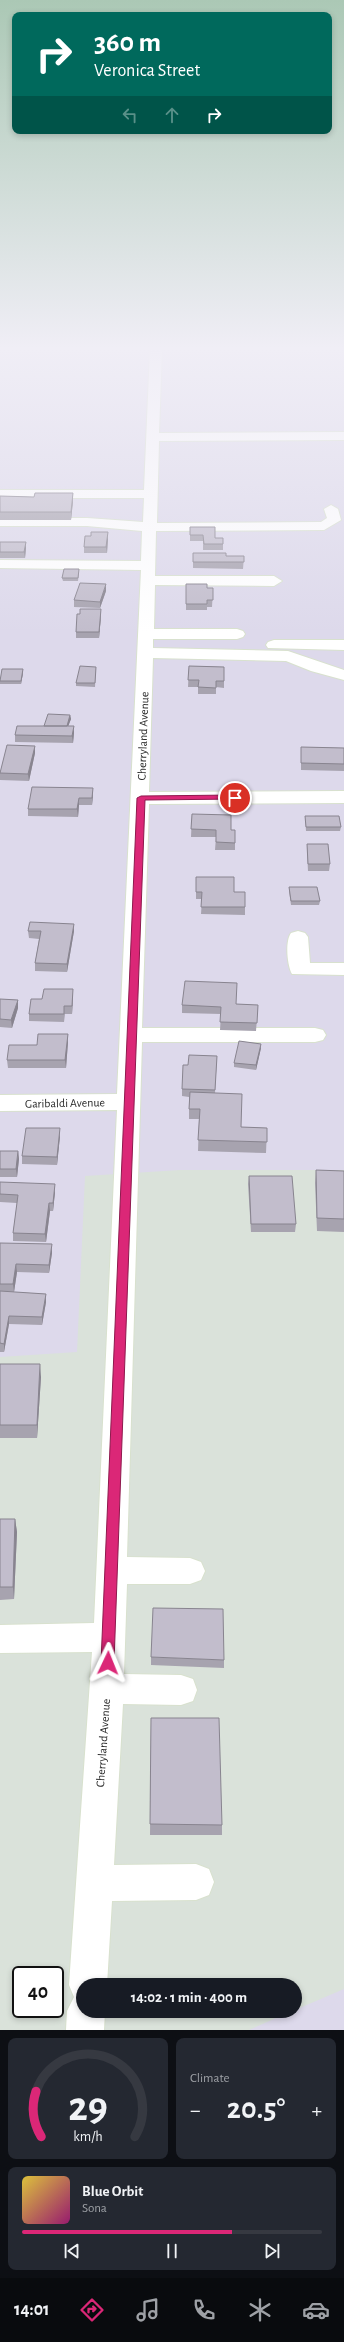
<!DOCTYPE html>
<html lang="en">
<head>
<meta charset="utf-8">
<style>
  body { margin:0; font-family:"Alegreya Sans",sans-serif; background:#242831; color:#f1f3f6; height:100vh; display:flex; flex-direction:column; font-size:15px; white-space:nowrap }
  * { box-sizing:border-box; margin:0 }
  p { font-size:13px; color:#9ea1a6 }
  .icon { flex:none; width:22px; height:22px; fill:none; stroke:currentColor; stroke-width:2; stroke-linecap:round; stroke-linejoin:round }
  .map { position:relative; height:2030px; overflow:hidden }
  .drawer { display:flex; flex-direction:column; gap:8px; padding:8px; background:#0d0f14; flex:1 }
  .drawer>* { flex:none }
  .banner { position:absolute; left:12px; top:12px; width:320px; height:122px; border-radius:8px; box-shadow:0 2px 6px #0003; background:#00695c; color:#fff; overflow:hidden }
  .speed { position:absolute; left:12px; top:1966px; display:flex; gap:8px; font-size:20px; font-weight:700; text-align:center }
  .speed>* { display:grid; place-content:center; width:52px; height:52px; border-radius:50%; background:#171b24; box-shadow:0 2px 6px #0003; line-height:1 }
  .speed .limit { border:2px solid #111; border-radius:6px; background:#fff; color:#111 }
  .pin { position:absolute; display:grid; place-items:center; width:34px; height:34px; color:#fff; margin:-17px; border:2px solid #fff; border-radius:50%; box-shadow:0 1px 4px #0007 }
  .me { position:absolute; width:44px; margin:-22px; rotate:2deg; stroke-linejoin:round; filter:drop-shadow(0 0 3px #0008) }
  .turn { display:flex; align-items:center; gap:14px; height:84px; padding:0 16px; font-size:18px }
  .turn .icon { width:52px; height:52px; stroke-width:2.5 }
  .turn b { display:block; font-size:28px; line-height:34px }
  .lanes { display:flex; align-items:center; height:38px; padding:0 16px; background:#0003; justify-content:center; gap:20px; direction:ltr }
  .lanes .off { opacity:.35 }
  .big { font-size:30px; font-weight:700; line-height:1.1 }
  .drawer .tile { flex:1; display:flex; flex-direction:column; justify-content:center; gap:6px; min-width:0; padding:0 14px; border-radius:8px; background:#242831 }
  .drawer .dial { align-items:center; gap:0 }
  .dial svg { height:104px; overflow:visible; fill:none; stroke:#363941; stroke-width:7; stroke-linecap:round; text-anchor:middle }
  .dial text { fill:#f1f3f6; stroke:none }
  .song { display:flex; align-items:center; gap:12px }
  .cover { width:48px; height:48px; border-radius:6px; background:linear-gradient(135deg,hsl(50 70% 55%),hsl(320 70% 35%)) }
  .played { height:4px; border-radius:2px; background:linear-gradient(90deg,#db2777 70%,#363941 70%) }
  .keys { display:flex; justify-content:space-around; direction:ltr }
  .heat { display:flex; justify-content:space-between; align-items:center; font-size:22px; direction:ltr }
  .drawer .tiles { flex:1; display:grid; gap:8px; grid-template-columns:1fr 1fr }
  .tile:last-child { grid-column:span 2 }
  .trip { position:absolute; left:76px; top:1978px; width:226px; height:40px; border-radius:20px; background:#171b24; box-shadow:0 2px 6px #0003; font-weight:700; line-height:40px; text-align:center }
  .dock { display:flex; height:64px; justify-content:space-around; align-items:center; background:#090b0e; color:#9ea1a6 }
  .dock .icon { width:28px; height:28px }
  .dock .selected { color:#db2777 }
  .dock b { font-size:18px; color:#f1f3f6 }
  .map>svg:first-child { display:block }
  .industrial { fill:#dae2da; fill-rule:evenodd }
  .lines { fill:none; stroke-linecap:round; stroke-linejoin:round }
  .minor-casing { stroke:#d8e1ce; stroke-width:2 }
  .minor { fill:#fff; fill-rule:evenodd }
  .wall { fill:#a7a3af }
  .shaded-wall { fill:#88848f }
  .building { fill:#c2bdcc; stroke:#88848f }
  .route { fill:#db2777; stroke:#8e194d }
  .labels { text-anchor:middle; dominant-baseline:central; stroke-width:3; stroke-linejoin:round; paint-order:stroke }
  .street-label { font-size:12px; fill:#282828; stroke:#fff }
</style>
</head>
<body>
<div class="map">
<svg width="344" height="2030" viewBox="0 0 344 2030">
  <rect width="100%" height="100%" fill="#ddd9eb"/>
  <path class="industrial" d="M180,1170H344V1989L295,2010V1985H83V2011H292L249,2030H0V1357L77,1352L85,1176ZM21,1975H55V2009H21Z"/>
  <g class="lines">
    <defs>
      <path id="minor" d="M150,349H162L159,433L344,432V440L159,441L157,523L321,522L327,518L324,509L331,505L338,509L341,520L324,530L156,531L155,576H274L282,581L274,586L155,585L154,629H237L243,631L245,634L243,637L237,639H153V648L288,651L344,670V680L311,671L286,661L153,658L149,792L344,791V803L149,804L142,1028H315L323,1030L326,1035L323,1040L315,1042H142L127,1557L190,1558L201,1562L205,1571L201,1580L190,1584H127L124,1674L181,1675L193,1679L197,1690L193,1701L181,1705L123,1704L114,1865L196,1864L209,1869L214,1882L209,1895L196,1900L112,1901L107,1985H83V2011H105L104,2030H66L67,2011L74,1997L69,1985L92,1652L0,1653V1625L94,1623L117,1110L0,1111V1095L117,1094L141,570L0,568V560L141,561L142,531L87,526H0V518H87L143,522L144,498H0V490H144Z
        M274,640H344V650L268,648L266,645L268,642Z
        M298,931L305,933L308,937L310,963H344V975L292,974C287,965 285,941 291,933Z"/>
    </defs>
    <use href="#minor" class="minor-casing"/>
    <use href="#minor" class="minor"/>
  </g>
  <path class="wall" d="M73,493V501L71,520H0V496L34,497Z
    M190,527L215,538L223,544V550H203V541H190Z
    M108,538L107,553H84V547Z
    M0,542L26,548L25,558H0Z
    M193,553L226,556H244L243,569L193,568Z
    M79,573L78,581H63L62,578Z
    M186,584L207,588H213L212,607H207V610H186Z
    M106,591L100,608L74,607V600Z
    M101,609V616L99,638H76V632L80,614Z
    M189,666L224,667V688L216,687V694H198V687H188Z
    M96,667L95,687L76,686V683Z
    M23,673L21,684H0V681Z
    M70,715L71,719L68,726L74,733L73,743L15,742V735L44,726Z
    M35,746V753L29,781L0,780V772Z
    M301,747L344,748V771L301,770Z
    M93,795L92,805H79L78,817L28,816V809Z
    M192,814L231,830H235V850H215L216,837H191Z
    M305,816L341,827L340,831H306Z
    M307,844L330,864L329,871H308L307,851Z
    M196,877L234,892L245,907V915L201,914L202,899H196Z
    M289,887L320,901L319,905H291L289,891Z
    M28,931H74L67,972L35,971V963L39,939L29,938Z
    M73,997L72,1014H65L64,1022L29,1021V1014L42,999Z
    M0,999L18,1000V1008L12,1028L0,1027Z
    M236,1004L258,1005L256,1031L220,1030L221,1014L182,1013V1005Z
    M68,1034V1042L66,1068H8L7,1060L37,1045Z
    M261,1048L256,1070L234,1067V1063Z
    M217,1056L215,1093L241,1127L267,1128L266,1153L198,1151L199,1119H189V1097L182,1096V1089Z
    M60,1136L57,1165L22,1164V1156Z
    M0,1151H18L19,1159L17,1177H0Z
    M316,1170L344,1171V1232L317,1231L315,1183Z
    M249,1176L296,1224L295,1232H251L248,1184Z
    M0,1182L55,1192L53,1211H50L46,1242L13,1241V1233L17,1203L0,1202Z
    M0,1243L52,1253L49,1273L17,1272L14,1292L46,1294V1302L42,1325L9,1324L4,1352H0Z
    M0,1364L41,1377L37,1438H0Z
    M0,1519H15L17,1532L14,1599L0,1600Z
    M151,1657L224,1660V1668L151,1665Z
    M151,1718L222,1825V1835H150Z"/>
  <path class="shaded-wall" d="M73,493V501L71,520V512Z
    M108,532V538L107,553L106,547Z
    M26,542V548L25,558L24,552Z
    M106,584V591L100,608V602Z
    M101,609V616L99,638V632Z
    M23,669V673L21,684V681Z
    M70,715L71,719L66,732V728Z
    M74,726V733L73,743L72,736Z
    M35,746V753L29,781L28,774Z
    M93,788V795L92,805V798Z
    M79,798V805L78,817L77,809Z
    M74,924V931L67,972V964Z
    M73,989V997L72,1014V1006Z
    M18,1000V1008L12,1028L11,1020Z
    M68,1034V1042L66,1068L65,1060Z
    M261,1044V1048L256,1070V1065Z
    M60,1128V1136L57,1165V1157Z
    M18,1151L19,1159L17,1177L16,1169Z
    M55,1184V1192L53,1211V1203Z
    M49,1203L50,1211L46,1242L45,1234Z
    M52,1244V1253L49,1273V1265Z
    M16,1264L17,1272L14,1292L13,1284Z
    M46,1294V1302L42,1325V1317Z
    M9,1316V1324L4,1352V1344Z
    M40,1364L41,1377L37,1438V1425Z
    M15,1519L17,1532L14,1599L13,1587Z"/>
  <path class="building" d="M35,493H73L71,512H0V496L34,497Z
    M190,527H215V538H223V544H204L203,535H190Z
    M91,532H108L106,547H84L85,536H91Z
    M0,542H26L24,552H0Z
    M193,553H226V556H244V562H193Z
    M64,569H79L78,578H62Z
    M80,583L106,584L100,602L74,600Z
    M186,584H207V588H213V600H207V604H186Z
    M80,609H101L99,632H76L77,614H80Z
    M80,666L96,667L95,683H76Z
    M189,666L224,667V681H216V688L198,687L199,680H188Z
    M2,669H23L21,681H0Z
    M48,714L70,715L67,726H44Z
    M17,726H74L72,736L15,735Z
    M7,745L35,746L28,774L0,773Z
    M301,747L344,748V764L301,763Z
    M32,787L93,788L92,798H79L77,809H28Z
    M192,814L231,815V830H235V843L216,842V830L191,829Z
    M305,816H339L341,827H306Z
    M307,844H328L330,864H308Z
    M196,877H234V892H245V907H201L202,892H196Z
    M289,887H317L320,901H291Z
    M30,922L74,924L67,964L35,963L41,931H28Z
    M185,981L237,983L236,1004L258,1005L257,1023L220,1022L221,1007L182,1005Z
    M44,989H73L72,1006H64V1014H29L31,999H42Z
    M0,999L18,1000L11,1020L0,1019Z
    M38,1034H68L65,1060H7L9,1045H37Z
    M239,1041L261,1044L256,1065L234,1063Z
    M189,1055L217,1056L215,1090L182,1089L183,1065H188Z
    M190,1092L242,1094L241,1127L267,1128V1142L198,1140L200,1109H189Z
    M26,1128H60L57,1157L22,1156Z
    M0,1151H18L16,1169H0Z
    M316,1170L344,1171V1219L317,1218Z
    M249,1176H292L296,1224H251Z
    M0,1182L55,1184L53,1203H49L45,1234L13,1233L18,1195L0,1194Z
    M0,1243L52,1244L49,1265L16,1264L13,1284H0Z
    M0,1291L46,1294L42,1317L9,1316L4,1344L0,1343Z
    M0,1364H40L37,1425H0Z
    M0,1519H15L13,1587H0Z
    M153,1608L223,1609L224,1660L151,1657Z
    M151,1718H219L222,1825L150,1824Z"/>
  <linearGradient id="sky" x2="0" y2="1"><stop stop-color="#abc8b5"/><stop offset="0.55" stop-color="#f0eef6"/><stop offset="1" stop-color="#f0eef6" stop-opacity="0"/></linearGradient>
  <rect width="344" height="633" fill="url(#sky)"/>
  <path class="route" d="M235,795L237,796V799L145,800L114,1663L112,1668L108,1669L103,1668L101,1663L137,798L141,796Z"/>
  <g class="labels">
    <g class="street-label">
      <text transform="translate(143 736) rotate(-88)">Cherryland Avenue</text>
      <text transform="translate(65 1103) rotate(-1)">Garibaldi Avenue</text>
      <text transform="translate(103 1743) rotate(-86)">Cherryland Avenue</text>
    </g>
  </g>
</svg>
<div class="speed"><div class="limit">40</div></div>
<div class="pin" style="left:235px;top:798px;background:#d93025"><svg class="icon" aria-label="arrive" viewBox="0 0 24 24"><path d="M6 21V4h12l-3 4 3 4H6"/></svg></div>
<svg class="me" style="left:108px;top:1663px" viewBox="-20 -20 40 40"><path d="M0-17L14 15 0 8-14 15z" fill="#db2777" stroke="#fff" stroke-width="4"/></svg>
<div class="trip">14:02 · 1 min · 400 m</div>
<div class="banner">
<div class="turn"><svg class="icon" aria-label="right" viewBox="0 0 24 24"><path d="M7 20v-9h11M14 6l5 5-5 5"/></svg><div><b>360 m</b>Veronica Street</div></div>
<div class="lanes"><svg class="icon off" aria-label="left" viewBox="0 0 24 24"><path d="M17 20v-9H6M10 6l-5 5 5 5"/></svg><svg class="icon off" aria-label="ahead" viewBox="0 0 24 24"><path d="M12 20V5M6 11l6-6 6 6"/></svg><svg class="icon" aria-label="right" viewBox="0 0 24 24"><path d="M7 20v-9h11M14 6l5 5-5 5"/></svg></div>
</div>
</div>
<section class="drawer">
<div class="tiles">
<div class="tile dial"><svg viewBox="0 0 100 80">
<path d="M14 69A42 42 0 1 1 86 69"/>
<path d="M14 69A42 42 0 0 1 10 34" stroke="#db2777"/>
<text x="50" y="56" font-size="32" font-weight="700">29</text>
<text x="50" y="72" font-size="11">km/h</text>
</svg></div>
<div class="tile"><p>Climate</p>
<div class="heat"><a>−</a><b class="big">20.5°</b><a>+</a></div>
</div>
<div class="tile">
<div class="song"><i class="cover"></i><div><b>Blue Orbit</b><p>Sona</p></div></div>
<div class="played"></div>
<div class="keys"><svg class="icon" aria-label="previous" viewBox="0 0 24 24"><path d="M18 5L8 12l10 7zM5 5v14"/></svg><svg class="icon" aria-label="pause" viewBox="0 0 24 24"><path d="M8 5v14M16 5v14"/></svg><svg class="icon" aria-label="next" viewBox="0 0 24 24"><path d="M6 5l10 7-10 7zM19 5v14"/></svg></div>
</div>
</div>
</section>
<nav class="dock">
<b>14:01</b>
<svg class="icon selected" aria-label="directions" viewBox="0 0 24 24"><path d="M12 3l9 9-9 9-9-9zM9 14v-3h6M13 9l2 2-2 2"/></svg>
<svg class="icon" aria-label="music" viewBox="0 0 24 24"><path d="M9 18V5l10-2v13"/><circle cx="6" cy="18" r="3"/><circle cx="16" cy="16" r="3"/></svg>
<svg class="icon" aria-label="phone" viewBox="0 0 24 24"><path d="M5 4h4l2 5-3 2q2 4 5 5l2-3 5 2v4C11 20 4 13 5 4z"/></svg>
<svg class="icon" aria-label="climate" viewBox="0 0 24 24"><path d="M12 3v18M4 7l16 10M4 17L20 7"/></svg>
<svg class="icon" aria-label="car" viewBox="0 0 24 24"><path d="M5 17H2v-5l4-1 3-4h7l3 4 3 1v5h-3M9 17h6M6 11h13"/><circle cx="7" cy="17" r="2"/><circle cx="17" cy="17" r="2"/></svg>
</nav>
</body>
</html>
